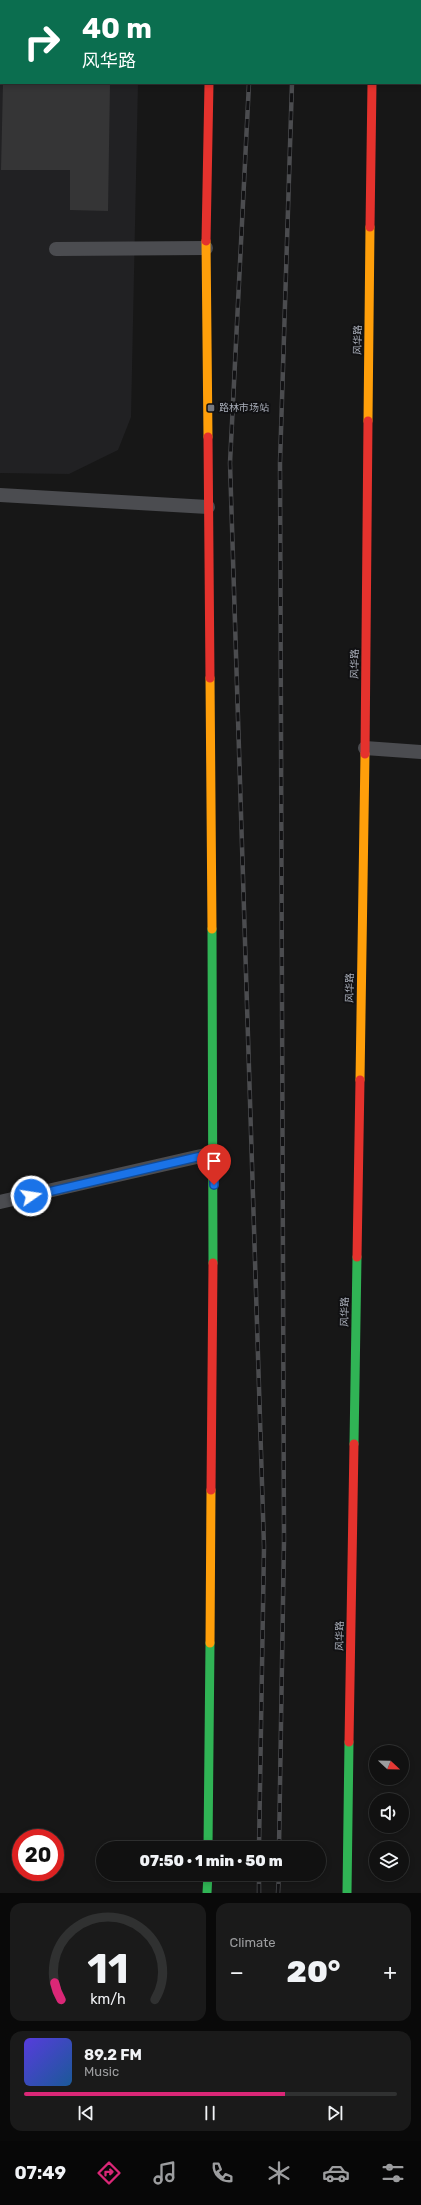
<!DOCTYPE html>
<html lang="en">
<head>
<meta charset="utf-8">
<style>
  body { margin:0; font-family:Rubik,"Noto Sans SC",sans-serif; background:#1a1a1a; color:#f1f3f6; height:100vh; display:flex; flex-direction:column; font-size:15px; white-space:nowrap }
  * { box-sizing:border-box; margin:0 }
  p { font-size:13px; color:#9c9d9f }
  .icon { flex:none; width:22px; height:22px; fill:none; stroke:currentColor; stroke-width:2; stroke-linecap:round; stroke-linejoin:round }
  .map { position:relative; height:1893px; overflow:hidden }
  .sheet { display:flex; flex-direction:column; gap:10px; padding:10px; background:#090909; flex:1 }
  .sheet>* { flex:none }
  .banner { position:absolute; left:0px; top:0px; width:421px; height:84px; box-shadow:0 2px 6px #0003,0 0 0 1px #303131; background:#0b6e4f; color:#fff; overflow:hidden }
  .needle { width:26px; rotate:112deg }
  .controls { position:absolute; left:369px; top:1745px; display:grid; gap:8px }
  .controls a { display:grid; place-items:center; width:40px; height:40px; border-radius:50%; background:#111; box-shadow:0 2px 6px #0003,0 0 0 1px #303131; font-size:20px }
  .speed { position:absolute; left:12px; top:1829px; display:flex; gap:8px; font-size:20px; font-weight:700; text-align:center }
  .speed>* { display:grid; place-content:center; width:52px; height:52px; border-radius:50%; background:#111; box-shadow:0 2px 6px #0003,0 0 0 1px #303131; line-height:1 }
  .speed .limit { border:6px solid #d22; background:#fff; color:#111 }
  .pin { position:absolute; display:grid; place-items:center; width:34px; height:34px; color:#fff; margin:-41px -17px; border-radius:50% 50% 50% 0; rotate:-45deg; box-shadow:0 0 4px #0007 }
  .pin .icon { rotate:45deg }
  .me { position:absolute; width:44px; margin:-22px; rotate:77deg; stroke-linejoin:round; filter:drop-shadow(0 0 3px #0008) }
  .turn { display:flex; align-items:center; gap:14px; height:84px; padding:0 16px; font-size:18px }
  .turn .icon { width:52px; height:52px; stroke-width:2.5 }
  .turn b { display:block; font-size:28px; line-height:34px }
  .big { font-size:30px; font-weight:800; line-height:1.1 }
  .sheet .card { flex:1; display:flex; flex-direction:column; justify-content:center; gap:6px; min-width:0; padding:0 14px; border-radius:12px; background:#1a1a1a }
  .sheet .dial { align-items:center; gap:0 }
  .dial svg { height:104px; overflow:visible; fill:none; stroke:#303131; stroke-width:7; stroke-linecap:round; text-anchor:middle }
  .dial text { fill:#f1f3f6; stroke:none }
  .song { display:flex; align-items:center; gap:12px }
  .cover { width:48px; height:48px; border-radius:6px; background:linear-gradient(135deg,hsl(250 70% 55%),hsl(210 70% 35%)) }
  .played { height:4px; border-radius:2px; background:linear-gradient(90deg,#db2777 70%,#303131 70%) }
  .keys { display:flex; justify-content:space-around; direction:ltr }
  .heat { display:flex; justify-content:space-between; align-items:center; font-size:22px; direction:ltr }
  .sheet .tiles { flex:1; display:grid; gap:10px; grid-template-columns:1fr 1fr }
  .card:last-child { grid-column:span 2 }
  .trip { position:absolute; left:96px; top:1841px; width:230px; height:40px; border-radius:20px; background:#111; box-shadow:0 2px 6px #0003,0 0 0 1px #303131; font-weight:800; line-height:40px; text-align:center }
  .dock { display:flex; height:64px; justify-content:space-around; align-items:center; background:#070707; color:#9c9d9f }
  .dock .icon { width:28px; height:28px }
  .dock .current { color:#db2777 }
  .dock b { font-size:18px; color:#f1f3f6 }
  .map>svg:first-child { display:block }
  .built { fill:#212123 }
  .building { fill:#353536 }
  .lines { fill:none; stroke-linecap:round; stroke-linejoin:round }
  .lane { stroke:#4b4c50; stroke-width:14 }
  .fast { stroke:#30b455; stroke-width:9 }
  .slow { stroke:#ff9f0a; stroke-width:9 }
  .jam { stroke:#e5322d; stroke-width:9 }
  .rail-casing { stroke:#4b4c4f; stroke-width:4.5 }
  .rail { stroke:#111113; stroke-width:3; stroke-dasharray:9; stroke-linecap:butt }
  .route-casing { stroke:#114b97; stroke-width:10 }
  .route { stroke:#1a73e8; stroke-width:7 }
  .poi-dot { fill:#757880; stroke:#111113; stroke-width:1.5 }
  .labels { text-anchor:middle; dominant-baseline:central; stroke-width:4; stroke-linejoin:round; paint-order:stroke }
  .street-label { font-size:10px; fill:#a8adb8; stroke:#111113 }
  .poi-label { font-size:10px; fill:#a8adb8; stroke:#111113; text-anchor:start }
</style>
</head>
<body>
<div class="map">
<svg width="421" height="1893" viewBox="0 0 421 1893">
  <rect width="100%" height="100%" fill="#171717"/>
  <path class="built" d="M0,0H140L1,1V83H138L131,417L118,450L69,474L0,473Z"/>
  <path class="building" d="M3,83H110L108,211L70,210V170H1Z"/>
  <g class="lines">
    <path class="lane" d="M56,249L206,248
      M0,495L208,507
      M365,748L421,752
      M0,1202L214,1153"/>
    <path class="fast" d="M211,0V1
      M212,929L213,1263
      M354,1444L357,1257
      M208,1848L210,1643
      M207,1893L208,1874
      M347,1893L349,1742"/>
    <path class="slow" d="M206,241L208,437
      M368,421L370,227
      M210,678L212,929
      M360,1080L365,754
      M210,1643L211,1490"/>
    <path class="jam" d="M372,0V1
      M370,227L372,83
      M206,241L209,83
      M208,437L210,678
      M365,754L368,421
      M357,1257L360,1080
      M211,1490L213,1263
      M349,1742L354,1444"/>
    <defs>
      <path id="rail" d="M253,1V0
        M294,1V0
        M249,83L230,463L264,1547L259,1848
        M279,1848L284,1540L280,463L292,83
        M259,1893V1874
        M278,1893L279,1874"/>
    </defs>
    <use href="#rail" class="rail-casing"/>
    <use href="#rail" class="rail"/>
  </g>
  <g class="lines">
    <defs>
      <path id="route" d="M31,1196L214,1153V1185"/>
    </defs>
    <use href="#route" class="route-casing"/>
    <use href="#route" class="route"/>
  </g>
  <rect class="poi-dot" x="207" y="404" width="8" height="8" rx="2"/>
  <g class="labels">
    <g class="street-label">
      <text transform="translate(358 340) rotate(-89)">风华路</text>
      <text transform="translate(355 664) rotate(-89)">风华路</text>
      <text transform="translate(350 988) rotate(-89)">风华路</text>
      <text transform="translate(345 1312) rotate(-89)">风华路</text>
      <text transform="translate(340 1636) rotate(-89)">风华路</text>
    </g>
    <g class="poi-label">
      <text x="219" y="408">路林市场站</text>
    </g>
  </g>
</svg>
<div class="controls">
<a><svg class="needle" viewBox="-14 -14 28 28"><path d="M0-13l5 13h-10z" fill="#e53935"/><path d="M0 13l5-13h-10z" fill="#9c9d9f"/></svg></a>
<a><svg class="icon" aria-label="sound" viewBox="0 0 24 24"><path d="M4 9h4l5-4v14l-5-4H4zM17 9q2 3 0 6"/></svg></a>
<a><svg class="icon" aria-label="layers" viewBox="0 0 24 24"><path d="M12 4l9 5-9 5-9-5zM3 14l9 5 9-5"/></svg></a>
</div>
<div class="speed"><div class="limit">20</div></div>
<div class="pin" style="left:214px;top:1185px;background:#d93025"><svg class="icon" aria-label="arrive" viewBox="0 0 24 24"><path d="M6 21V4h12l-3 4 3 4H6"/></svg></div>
<svg class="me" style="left:31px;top:1196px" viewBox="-20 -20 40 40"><circle r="17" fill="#1a73e8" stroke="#fff" stroke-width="3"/><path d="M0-11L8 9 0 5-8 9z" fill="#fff"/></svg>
<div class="trip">07:50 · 1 min · 50 m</div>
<div class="banner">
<div class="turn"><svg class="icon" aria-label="right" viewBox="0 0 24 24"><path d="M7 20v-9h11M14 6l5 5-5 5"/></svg><div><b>40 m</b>风华路</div></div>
</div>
</div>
<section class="sheet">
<div class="tiles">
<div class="card dial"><svg viewBox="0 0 100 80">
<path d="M14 69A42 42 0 1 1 86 69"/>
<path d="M14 69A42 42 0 0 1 9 56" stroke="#db2777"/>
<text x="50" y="56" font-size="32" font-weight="700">11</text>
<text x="50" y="72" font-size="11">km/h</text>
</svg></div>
<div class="card"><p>Climate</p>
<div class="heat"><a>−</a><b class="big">20°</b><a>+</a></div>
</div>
<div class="card">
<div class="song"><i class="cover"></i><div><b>89.2 FM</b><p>Music</p></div></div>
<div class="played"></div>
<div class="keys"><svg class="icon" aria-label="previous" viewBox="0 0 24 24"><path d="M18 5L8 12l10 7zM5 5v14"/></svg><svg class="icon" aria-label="pause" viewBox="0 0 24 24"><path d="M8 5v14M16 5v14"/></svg><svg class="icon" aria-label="next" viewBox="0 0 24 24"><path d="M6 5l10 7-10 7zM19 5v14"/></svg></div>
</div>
</div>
</section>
<nav class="dock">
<b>07:49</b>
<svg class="icon current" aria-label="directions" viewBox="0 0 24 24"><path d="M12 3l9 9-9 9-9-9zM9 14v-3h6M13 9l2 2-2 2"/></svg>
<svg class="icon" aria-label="music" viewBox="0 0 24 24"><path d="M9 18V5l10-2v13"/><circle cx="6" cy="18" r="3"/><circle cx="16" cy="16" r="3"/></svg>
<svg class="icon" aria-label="phone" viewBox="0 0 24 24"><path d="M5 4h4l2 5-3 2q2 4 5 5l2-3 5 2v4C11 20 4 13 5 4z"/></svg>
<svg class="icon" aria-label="climate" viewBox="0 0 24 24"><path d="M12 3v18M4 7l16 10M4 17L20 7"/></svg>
<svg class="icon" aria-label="car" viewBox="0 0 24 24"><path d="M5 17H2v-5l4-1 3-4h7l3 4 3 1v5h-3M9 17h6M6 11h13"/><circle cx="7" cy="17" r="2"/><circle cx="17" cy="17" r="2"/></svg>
<svg class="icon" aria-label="filters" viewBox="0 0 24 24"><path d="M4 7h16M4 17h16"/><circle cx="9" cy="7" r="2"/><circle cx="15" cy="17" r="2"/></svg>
</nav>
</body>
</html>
